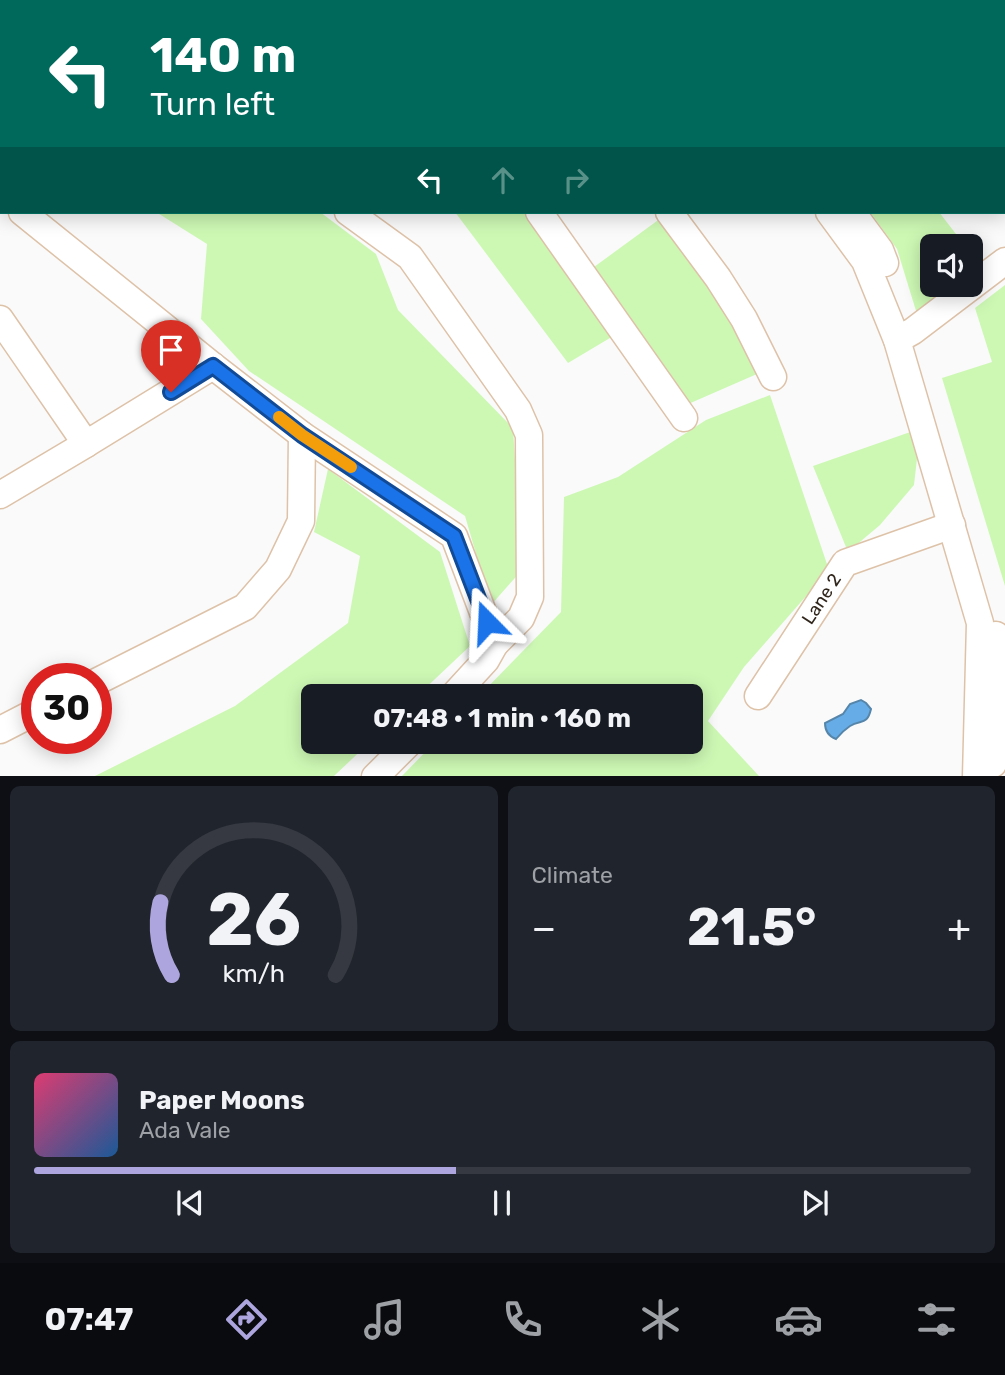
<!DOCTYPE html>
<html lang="en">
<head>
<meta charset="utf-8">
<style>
  body { margin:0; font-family:Rubik,sans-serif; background:#20242c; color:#f1f3f6; height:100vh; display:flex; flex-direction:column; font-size:26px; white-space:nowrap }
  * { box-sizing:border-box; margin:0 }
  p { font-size:23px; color:#9ea1a6 }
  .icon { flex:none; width:38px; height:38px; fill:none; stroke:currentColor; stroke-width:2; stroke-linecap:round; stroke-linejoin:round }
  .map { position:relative; height:776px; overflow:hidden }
  .panel { display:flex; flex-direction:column; gap:10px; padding:10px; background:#0d0f14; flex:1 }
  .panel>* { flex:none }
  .banner { position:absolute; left:0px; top:0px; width:1006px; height:214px; box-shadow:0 4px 18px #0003; background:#00695c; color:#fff; overflow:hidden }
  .controls { position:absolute; left:920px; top:234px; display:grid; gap:14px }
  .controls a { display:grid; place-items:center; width:63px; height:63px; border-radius:10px; background:#171b24; box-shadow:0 4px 18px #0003; font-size:35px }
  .speed { position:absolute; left:21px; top:663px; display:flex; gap:14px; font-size:35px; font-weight:700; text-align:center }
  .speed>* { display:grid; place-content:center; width:91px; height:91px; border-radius:50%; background:#171b24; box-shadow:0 4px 18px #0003; line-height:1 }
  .speed .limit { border:10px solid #d22; background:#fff; color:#111 }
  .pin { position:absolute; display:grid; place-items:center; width:60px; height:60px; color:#fff; margin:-72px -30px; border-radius:50% 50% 50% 0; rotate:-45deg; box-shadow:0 0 7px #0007 }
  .pin .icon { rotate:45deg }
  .me { position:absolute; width:77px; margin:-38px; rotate:339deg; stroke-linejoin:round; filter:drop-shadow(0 0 5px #0008) }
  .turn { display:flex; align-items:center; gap:24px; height:147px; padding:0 35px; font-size:32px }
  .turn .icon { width:91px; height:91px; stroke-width:2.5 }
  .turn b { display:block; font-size:49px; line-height:60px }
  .lanes { display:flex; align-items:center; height:66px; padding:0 35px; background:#0003; justify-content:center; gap:35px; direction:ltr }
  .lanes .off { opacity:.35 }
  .big { font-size:52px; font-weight:700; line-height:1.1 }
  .panel .card { flex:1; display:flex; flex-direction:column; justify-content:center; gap:10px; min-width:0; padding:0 24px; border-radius:10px; background:#20242c }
  .panel .dial { align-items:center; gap:0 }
  .dial svg { height:182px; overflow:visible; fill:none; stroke:#363941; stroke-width:7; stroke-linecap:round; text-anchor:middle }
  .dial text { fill:#f1f3f6; stroke:none }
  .song { display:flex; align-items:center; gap:21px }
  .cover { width:84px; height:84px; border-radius:10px; background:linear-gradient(135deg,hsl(340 70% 55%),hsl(210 70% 35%)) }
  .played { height:7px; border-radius:4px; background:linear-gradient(90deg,#ada6de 45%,#363941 45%) }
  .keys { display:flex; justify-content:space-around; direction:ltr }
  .heat { display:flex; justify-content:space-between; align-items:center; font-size:38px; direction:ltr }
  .panel .tiles { flex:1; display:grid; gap:10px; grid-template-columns:1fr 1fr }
  .card:last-child { grid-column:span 2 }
  .trip { position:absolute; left:301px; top:684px; width:402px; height:70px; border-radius:10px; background:#171b24; box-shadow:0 4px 18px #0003; font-weight:700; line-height:70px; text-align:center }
  .menu { display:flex; height:112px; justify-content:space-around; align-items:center; background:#090b0e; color:#9ea1a6 }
  .menu .icon { width:49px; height:49px }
  .menu .selected { color:#ada6de }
  .menu b { font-size:32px; color:#f1f3f6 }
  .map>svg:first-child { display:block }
  .green { fill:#cdf8b4 }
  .water { fill:#66ade7; stroke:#5685aa; stroke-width:2 }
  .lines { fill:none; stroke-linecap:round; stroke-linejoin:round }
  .minor-casing { stroke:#dec2a8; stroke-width:29 }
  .minor { stroke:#fff; stroke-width:26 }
  .route-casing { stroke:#114b97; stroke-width:18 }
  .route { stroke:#1a73e8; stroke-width:12 }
  .slow { stroke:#f59e0b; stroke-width:12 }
  .labels { text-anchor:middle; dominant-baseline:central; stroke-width:5; stroke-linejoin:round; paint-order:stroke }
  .street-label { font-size:18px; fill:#31271d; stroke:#fafafa }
</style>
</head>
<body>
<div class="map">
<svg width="1005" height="777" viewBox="0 0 1005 777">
  <rect width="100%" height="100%" fill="#fafafa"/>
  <path class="green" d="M156,212H320L376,254L398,310L513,428L522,570L491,605L465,516L249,371L201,319L207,244Z
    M455,212H525L615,335L568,363Z
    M870,212H939L966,247H933V285H953L917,314L897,249Z
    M661,218L740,335L757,374L686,405L594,267Z
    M1005,285V586L942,378L992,362L975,308Z
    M770,395L829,570L744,667L708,721L759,776L401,777L435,742H691V696H479L561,612L564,497L618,477L706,420Z
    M916,430L918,450L914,485L880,525L848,552L813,466Z
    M328,469L440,552L470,646L417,696H313V742H370L334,776H95L235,706L348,623L360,556L314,532Z"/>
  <path class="water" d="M861,700L866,703L871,709C867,726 861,719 850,726C844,730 840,734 836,739C828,736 825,731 825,723L843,714L850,704Z"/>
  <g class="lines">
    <defs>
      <g id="minor">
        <path d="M513,0L515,2"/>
        <path d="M671,0L672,2"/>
        <path d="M697,0L698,2"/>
        <path d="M879,0L880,2"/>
        <path d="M430,2L432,0"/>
        <path d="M2,195V196"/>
        <path d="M22,212L213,366L302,435L454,536L495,644L486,660L453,696"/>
        <path d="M348,212L410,257L518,410L529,435L530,597L521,618L495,644"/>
        <path d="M539,212L684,418"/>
        <path d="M669,212L718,278L744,319L773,377"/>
        <path d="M829,212L865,261L897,340L980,623L976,777"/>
        <path d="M852,212L880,250L885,263"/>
        <path d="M0,319L86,444L213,366"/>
        <path d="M897,340L913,331L1005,261"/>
        <path d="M0,495L86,444"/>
        <path d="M96,682L245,607L278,569L301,521L302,435"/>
        <path id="s1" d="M758,696L845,563L952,525"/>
        <path d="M0,730L37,711"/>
        <path d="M993,764L998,693L996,635"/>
        <path d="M375,777L410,742"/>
      </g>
    </defs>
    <use href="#minor" class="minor-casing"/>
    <use href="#minor" class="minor"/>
  </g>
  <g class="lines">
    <defs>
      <path id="route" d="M171,392L213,366L302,435L454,536L487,622"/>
    </defs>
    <use href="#route" class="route-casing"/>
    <use href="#route" class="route"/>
    <path class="slow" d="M279,417L302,435L351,467"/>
  </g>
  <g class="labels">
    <g class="street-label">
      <text stroke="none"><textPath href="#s1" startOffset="116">Lane 2</textPath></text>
    </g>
  </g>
</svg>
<div class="controls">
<a><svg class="icon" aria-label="sound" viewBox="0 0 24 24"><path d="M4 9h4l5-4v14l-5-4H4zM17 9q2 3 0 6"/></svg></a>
</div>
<div class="speed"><div class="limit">30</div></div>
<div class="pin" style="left:171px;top:392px;background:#d93025"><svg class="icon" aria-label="arrive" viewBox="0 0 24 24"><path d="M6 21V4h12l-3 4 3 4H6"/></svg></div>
<svg class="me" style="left:487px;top:622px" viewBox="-20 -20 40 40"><path d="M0-17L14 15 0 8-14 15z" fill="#1a73e8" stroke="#fff" stroke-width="4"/></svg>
<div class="trip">07:48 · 1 min · 160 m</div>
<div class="banner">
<div class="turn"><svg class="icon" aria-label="left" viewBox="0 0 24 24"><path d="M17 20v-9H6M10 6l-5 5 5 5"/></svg><div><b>140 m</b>Turn left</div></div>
<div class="lanes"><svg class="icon" aria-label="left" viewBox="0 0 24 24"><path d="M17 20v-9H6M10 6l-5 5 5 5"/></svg><svg class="icon off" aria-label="ahead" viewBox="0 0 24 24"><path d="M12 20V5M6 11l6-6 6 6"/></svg><svg class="icon off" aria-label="right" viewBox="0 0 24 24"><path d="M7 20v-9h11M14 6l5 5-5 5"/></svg></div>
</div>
</div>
<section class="panel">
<div class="tiles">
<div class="card dial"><svg viewBox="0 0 100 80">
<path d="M14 69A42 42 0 1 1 86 69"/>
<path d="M14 69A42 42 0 0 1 9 37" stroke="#ada6de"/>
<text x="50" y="56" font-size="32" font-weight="700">26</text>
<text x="50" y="72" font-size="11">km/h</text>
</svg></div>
<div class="card"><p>Climate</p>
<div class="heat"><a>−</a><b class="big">21.5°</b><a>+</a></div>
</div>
<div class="card">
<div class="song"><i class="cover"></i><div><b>Paper Moons</b><p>Ada Vale</p></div></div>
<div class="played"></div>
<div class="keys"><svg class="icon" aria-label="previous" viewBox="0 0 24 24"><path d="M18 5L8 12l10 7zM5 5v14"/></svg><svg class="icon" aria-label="pause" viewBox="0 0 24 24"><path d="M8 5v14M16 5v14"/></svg><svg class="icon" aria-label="next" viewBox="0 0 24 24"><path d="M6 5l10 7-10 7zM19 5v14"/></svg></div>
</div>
</div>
</section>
<nav class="menu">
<b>07:47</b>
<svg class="icon selected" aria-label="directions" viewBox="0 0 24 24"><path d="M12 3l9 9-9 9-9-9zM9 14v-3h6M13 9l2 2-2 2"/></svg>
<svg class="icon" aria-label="music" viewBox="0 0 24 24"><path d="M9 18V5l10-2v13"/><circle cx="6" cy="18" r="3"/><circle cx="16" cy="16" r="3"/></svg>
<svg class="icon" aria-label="phone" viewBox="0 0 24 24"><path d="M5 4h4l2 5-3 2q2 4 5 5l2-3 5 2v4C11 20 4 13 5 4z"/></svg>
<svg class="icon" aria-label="climate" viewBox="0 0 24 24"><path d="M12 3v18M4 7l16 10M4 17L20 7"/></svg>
<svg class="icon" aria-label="car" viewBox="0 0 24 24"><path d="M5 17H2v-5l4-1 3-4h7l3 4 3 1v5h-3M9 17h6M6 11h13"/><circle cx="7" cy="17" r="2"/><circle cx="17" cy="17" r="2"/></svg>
<svg class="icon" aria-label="filters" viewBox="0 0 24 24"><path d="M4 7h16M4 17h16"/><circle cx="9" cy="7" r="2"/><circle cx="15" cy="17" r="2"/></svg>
</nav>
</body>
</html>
